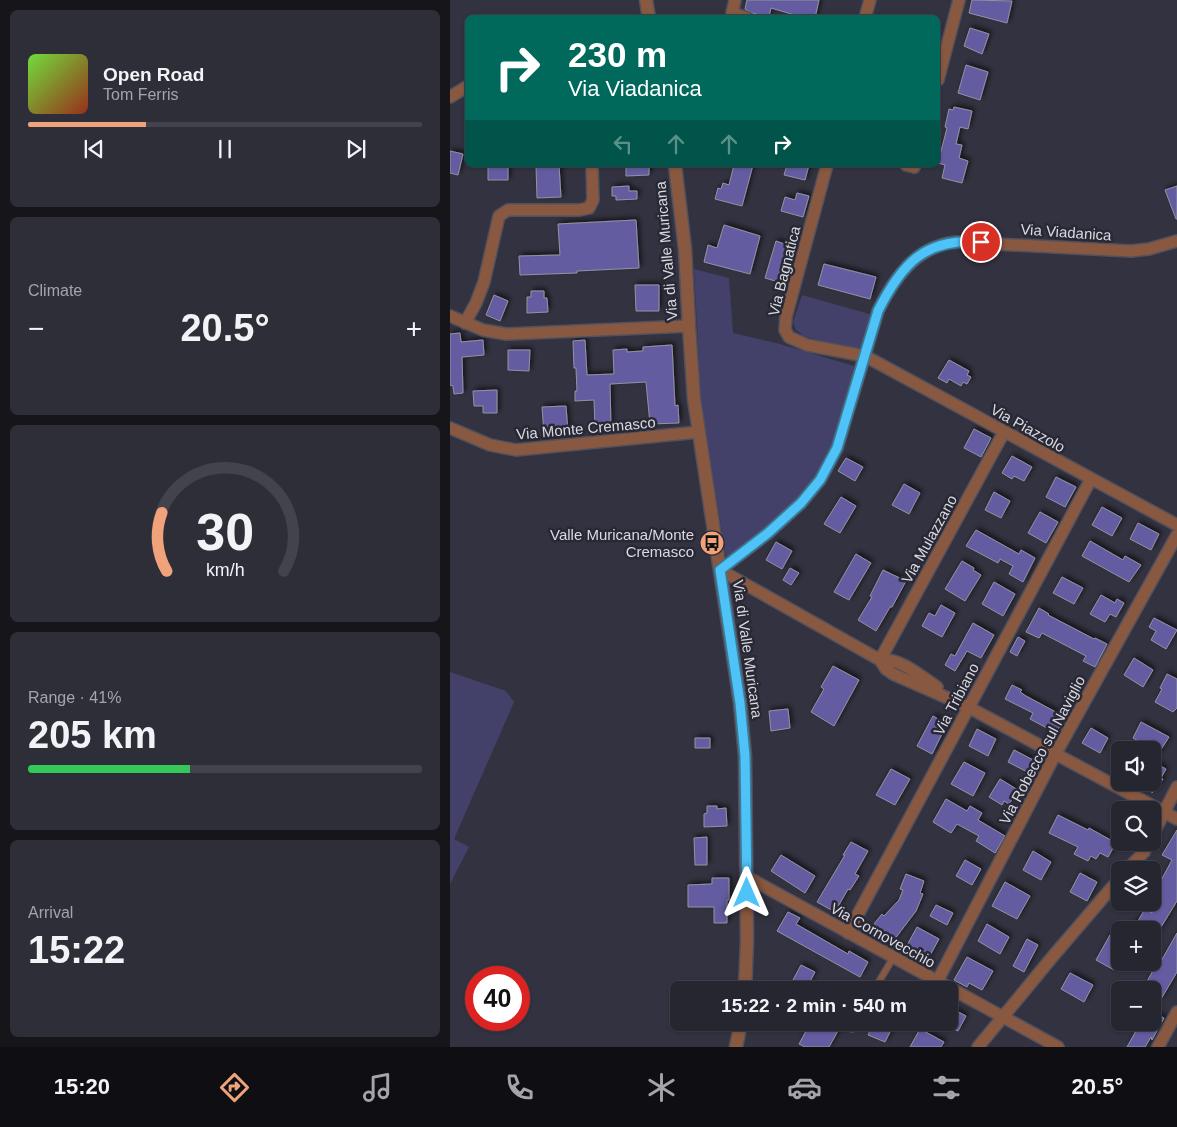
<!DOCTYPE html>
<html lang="en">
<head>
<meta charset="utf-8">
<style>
  body { margin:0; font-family:Helvetica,sans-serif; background:#2e2e38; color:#f1f3f6; height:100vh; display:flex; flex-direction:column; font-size:19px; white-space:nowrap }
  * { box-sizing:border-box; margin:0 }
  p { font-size:16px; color:#a4a5ab }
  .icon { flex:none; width:28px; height:28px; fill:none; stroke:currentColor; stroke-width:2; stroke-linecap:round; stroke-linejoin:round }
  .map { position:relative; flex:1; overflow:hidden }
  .sheet { display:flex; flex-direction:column; gap:10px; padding:10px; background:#15151a; width:450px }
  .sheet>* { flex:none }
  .top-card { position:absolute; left:15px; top:15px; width:475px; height:152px; border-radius:8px; box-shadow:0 1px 4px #0004,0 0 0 1px #42434c; background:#00695c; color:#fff; overflow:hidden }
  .buttons { position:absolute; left:661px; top:741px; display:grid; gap:10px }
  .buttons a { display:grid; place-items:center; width:50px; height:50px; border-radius:8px; background:#262630; box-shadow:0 1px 4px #0004,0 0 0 1px #42434c; font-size:25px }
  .speed { position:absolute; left:15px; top:966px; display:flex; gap:10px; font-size:25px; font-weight:700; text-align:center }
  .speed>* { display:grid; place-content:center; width:65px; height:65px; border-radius:50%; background:#262630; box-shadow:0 1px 4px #0004,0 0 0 1px #42434c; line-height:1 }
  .speed .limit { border:8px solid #d22; background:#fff; color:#111 }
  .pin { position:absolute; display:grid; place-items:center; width:42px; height:42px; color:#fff; margin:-21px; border:2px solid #fff; border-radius:50%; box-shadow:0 1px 5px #0007 }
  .me { position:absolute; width:55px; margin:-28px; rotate:0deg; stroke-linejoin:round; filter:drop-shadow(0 0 4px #0008) }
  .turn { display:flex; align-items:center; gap:18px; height:105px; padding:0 20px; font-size:22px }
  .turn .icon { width:65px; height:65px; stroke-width:2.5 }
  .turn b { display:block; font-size:35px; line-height:42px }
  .lanes { display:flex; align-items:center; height:48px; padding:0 20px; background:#0003; justify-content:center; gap:25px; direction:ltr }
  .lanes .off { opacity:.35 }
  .big { font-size:38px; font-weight:700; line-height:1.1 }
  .sheet .widget { flex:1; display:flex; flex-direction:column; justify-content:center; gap:8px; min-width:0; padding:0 18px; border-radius:8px; background:#2e2e38 }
  .sheet .dial { align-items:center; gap:0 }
  .dial svg { height:130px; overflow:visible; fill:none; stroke:#42434c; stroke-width:7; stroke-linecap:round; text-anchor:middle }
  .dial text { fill:#f1f3f6; stroke:none }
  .song { display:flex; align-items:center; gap:15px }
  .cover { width:60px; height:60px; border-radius:8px; background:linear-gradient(135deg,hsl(100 70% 55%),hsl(10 70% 35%)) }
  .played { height:5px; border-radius:2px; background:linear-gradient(90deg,#f0a27a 30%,#42434c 30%) }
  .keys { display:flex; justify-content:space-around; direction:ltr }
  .heat { display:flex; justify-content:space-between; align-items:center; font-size:28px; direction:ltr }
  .charge { height:8px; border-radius:4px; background:linear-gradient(90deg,#34c759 41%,#42434c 0) }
  .trip { position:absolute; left:220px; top:981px; width:288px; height:50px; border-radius:8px; background:#262630; box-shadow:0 1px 4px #0004,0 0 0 1px #42434c; font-weight:700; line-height:50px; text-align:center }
  .tab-bar { display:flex; height:80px; justify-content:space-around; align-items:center; background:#0f0f13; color:#a4a5ab }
  .tab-bar .icon { width:35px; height:35px }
  .tab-bar .current { color:#f0a27a }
  .tab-bar b { font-size:22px; color:#f1f3f6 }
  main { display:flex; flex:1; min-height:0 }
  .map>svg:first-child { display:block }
  .green { fill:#43406a }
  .building { fill:#635ca1; stroke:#9292a2; filter:url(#shadow) }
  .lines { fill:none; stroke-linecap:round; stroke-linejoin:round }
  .service-casing { stroke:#51505d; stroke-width:8 }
  .minor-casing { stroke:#51505d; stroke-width:14 }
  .tertiary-casing { stroke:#51505d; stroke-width:15 }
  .service { stroke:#895840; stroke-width:5.5 }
  .minor { stroke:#895840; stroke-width:11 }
  .tertiary { stroke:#895840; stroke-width:12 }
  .route-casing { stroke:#337fa1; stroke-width:12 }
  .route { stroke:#4fc3f7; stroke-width:9 }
  .labels { text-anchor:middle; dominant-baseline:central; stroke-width:5; stroke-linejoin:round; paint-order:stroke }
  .street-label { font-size:15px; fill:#d9d9e1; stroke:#292835 }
  .poi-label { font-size:15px; fill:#d9d9e1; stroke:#292835; text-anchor:end }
</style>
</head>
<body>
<main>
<section class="sheet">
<div class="widget">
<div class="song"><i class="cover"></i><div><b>Open Road</b><p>Tom Ferris</p></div></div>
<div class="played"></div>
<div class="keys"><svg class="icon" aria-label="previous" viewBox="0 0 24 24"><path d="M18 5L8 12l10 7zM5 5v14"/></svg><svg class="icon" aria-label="pause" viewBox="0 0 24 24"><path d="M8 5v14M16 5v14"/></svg><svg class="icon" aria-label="next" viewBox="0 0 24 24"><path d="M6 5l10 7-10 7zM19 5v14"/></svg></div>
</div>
<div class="widget"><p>Climate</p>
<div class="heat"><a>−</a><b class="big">20.5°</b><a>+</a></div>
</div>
<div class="widget dial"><svg viewBox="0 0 100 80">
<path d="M14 69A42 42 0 1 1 86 69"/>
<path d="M14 69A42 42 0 0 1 11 33" stroke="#f0a27a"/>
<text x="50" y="56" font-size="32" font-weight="700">30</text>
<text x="50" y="72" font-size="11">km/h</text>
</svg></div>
<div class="widget"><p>Range · 41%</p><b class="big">205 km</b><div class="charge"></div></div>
<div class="widget"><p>Arrival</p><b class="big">15:22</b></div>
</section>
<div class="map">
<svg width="727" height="1047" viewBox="0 0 727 1047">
  <defs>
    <filter id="shadow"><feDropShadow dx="2.5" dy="-2.5" stdDeviation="2.5" flood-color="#0009"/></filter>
  </defs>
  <rect width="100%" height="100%" fill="#333240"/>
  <path class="green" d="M244,269L279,278L283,333L330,344L404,366C403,382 397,399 392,415C390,423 387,432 384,441C366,493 318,526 276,558L251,399Z
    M352,295L423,315L411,353L354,336L346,330L343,322Z
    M0,672L56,691L64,702L4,839L19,847L0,884Z"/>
  <path class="building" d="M297,0H369L365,18H355L321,8L319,17L302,13L295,9Z
    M522,0L562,1L557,23L519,13Z
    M520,28L539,34L532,54L514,46Z
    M516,65L538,72L530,100L508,93Z
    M504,107L522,111L518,129L510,127L506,144L512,145L509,158L518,161L512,183L492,178L495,165L488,163L497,128L495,127L499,109L503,110Z
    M0,151L13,154L8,175L0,173Z
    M58,165V180H38V166Z
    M86,165H109L111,197L87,198Z
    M176,165H199V175L176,176Z
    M284,165H303L292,206L265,199L268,188L271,189L273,183L279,185Z
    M337,165H359L355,180L334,175Z
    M179,186V191H187V199L166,200V196H162V187Z
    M727,186V219H726L715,190Z
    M347,193L359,196L353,217L331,211L335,197L345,200Z
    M186,220L189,268L127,271V273L70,275L69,256L110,255L108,224Z
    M274,225L310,236L300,274L254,262L258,245L267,248Z
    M326,241L343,247L332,283L315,278Z
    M374,264L426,277L420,299L368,285Z
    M185,285H209V311H186Z
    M81,291H94V298H97L98,312L77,313V297H81Z
    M44,295L58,301L50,321L36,315Z
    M10,333L11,342L33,340L34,355L12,357L13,393L4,394L3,386L0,385V334Z
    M135,340L137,375L164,374L163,350L177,349V352L193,351V347L222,345L225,406L228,405L229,423L200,424L196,382L160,384L161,427H145L144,400L125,401V391H127L126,368H124L123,341Z
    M58,350H80L79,371L58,370Z
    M499,360L519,371L517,375L521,377L517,384L513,382L511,386L499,379L497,383L488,378Z
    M47,390V413H33V406H24L23,391Z
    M116,406L118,432L94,433L92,407Z
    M524,429L541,438L531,457L514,448Z
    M562,456L582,467L574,481L564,476L562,479L552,473Z
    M396,458L413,467L405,481L388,471Z
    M606,477L626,487L615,507L596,497Z
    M454,484L470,493L459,514L442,505Z
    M544,492L560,501L551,518L535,510Z
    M391,497L406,506L390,533L374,524Z
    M652,507L672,518L662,536L642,525Z
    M590,512L608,522L596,543L578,533Z
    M688,523L709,534L701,550L680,539Z
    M526,530L569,554L571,550L585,558L573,582L559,574L563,566L550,559L548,563L516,546Z
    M640,541L673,560L675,556L691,565L679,582L632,556Z
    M326,542L342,551L332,569L316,560Z
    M406,554L421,563L399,600L384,592Z
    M512,561L524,568L523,570L531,575L515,601L495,589Z
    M340,568L349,573L341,585L333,580Z
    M433,570L456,581L442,607H440L426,631L408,620L422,597L420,596Z
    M612,577L633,588L624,604L603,593Z
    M544,582L565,594L553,616L532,604Z
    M651,595L665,603L667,599L674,603L666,617L660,614L655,622L640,614Z
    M491,605L505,613L492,637L472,626L479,613L485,616Z
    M589,608L599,614L598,615L644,639L645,638L657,644L645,667L633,661L636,656L592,633L589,638L576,632Z
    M704,618L727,630L716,649L701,640L706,631L699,627Z
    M523,623L544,635L531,658L517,651L505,671L495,665L501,654L505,656Z
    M568,637L575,641L567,656L560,652Z
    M684,658L703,670L693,687L674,675Z
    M383,666L409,680L384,726L361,712L374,689L371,687Z
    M717,674L727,679V708L723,712L705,702L712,689L710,688Z
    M562,685L572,690L570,692L576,696L615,717L606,733L580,719L583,713L555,699Z
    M338,709L340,728L321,731L319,711Z
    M483,716L497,724L482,754L467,746Z
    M691,722L719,737L703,762L716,769L711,778L713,779L708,787L706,786L702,793V749L683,738Z
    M641,728L658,738L650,753L632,743Z
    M527,729L546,739L538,756L519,746Z
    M245,738H260V748H245Z
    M564,750L591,764L585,776L558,762Z
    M514,762L535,773L523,796L501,784Z
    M441,769L460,779L445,805L426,795Z
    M550,779L568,790L559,804L554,801L552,805L539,797Z
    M496,799L517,811L520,806L532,813L528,820L555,836L545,853L526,841L529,836L507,824L501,833L483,822Z
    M257,806H267V809L276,808L277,826L254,827V814L257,813Z
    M608,815L638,830L639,828L666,843L658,857L650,853L646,859L641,856L638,861L624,854L628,847L599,833Z
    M727,830V901L708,932L704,930H685L681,928L684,922L688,921L695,909L702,913V897L722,860L712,855Z
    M257,837V865H245L244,838Z
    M401,842L418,851L405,874L409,876L400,890L398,889L385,912L367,902L395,855H393Z
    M583,851L601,862L591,880L573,870Z
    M331,855L365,876L355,893L321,871Z
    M515,860L531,869L522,885L506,876Z
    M630,873L647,882L637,901L620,892Z
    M456,874L474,881L470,893L473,894L466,911L444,940L424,924L432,914L434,916L449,900L453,890L450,889Z
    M262,878H279V900H277V923H264V907H238V885L262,884Z
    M555,882L580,896L567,919L542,906Z
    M486,905L503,913L497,925L480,916Z
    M338,912L350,918L346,924L398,954L399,951L418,962L410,977L327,931Z
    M537,924L559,937L550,954L528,941Z
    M467,927L489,939L477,961L455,949Z
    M727,933V972L711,999L702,994V990H692L708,962L710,963Z
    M660,935L670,940V959L664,970L646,960Z
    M577,939L588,945L574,972L563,966Z
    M517,957L543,971L532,990L519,983L517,987L504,980Z
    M351,965L365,972L357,987L343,980Z
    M620,973L643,985L634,1002L611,989Z
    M499,1007L516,1016L508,1031L499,1027Z
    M702,1012L714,1018L702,1040L701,1037L695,1047H677L691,1022H702Z
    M361,1022H378L389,1029L379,1047H355L349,1044Z
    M424,1022H437L443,1026L435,1042L418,1035Z
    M470,1029L494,1042L491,1047H460Z"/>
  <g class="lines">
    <defs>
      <path id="service" d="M424,990L443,958
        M402,1029L406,1022"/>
      <path id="minor" d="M285,0L282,13L297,18
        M415,18L420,0
        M488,80L509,0
        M0,97L18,86
        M377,165L336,317L335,330L339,337L357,345L415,356L727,525
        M456,165L464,167L465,165
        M727,241L699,249L681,251L507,242C467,245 444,278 428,311L387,448L370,480L351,503L318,533L270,570L430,660L436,669L443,674L518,707L727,819
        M0,316L33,330L56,334L239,326
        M15,323L26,303L34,282L49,216L58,210H129L139,208L143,200L142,165
        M0,428L40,445L66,450L249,432
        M430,660L554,432
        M430,660C451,658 470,676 487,687
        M702,836L727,787
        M677,870L694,852L699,842
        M297,877L608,1047
        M398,933L641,479
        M487,982L606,753L727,535
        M528,1047L604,955L670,878
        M708,1047L727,1012"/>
      <path id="tertiary" d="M196,0L199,18
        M225,165L235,249L239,326L244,399L290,703L295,756L297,941L295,990
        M286,1047L291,1022"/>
    </defs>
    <use href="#service" class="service-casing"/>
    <use href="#minor" class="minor-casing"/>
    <use href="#tertiary" class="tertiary-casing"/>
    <use href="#service" class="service"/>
    <use href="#minor" class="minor"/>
    <use href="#tertiary" class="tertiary"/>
  </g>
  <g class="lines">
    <defs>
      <path id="route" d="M297,893L295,756L290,703L270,570L318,533L351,503L370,480L387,448L428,311C452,263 475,238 531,242"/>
    </defs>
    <use href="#route" class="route-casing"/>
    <use href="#route" class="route"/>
  </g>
  <defs>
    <symbol id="bus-disc" viewBox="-11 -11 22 22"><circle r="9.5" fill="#f0a27a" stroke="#292835"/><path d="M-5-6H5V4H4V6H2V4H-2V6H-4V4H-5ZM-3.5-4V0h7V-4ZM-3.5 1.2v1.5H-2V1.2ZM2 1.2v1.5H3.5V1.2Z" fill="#111"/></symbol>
  </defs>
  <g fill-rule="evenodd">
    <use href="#bus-disc" x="248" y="529" width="28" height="28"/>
  </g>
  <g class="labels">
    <g class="street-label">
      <text transform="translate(616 232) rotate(4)">Via Viadanica</text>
      <text transform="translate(216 251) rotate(-95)">Via di Valle Muricana</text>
      <text transform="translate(334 271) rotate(-76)">Via Bagnatica</text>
      <text transform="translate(136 428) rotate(-5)">Via Monte Cremasco</text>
      <text transform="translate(578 428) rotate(29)">Via Piazzolo</text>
      <text transform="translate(479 539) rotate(-61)">Via Mulazzano</text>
      <text transform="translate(298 649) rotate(82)">Via di Valle Muricana</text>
      <text transform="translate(506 699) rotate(-62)">Via Tribiano</text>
      <text transform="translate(592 750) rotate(-62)">Via Robecco sul Naviglio</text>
      <text transform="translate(433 935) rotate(29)">Via Cornovecchio</text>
    </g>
    <g class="poi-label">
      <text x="244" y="534">Valle Muricana/Monte<tspan x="244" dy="17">Cremasco</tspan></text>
    </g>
  </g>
</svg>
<div class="buttons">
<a><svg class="icon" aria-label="sound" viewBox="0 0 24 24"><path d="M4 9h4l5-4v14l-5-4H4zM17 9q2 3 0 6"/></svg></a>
<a><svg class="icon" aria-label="search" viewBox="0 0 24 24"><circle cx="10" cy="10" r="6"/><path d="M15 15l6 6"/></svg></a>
<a><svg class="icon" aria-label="layers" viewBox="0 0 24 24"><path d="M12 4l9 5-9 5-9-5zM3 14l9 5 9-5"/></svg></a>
<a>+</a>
<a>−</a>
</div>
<div class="speed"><div class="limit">40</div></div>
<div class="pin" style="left:531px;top:242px;background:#d93025"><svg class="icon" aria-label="arrive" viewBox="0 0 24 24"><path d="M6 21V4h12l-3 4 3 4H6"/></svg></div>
<svg class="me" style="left:297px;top:893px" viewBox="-20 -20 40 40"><path d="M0-17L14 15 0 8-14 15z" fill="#4fc3f7" stroke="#fff" stroke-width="4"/></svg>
<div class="trip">15:22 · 2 min · 540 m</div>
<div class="top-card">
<div class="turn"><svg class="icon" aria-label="right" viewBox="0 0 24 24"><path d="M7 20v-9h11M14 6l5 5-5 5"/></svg><div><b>230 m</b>Via Viadanica</div></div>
<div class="lanes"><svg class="icon off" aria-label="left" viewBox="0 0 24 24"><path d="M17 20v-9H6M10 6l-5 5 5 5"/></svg><svg class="icon off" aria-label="ahead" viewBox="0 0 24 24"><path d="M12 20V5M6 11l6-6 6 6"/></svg><svg class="icon off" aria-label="ahead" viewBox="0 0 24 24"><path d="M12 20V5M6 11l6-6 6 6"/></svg><svg class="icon" aria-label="right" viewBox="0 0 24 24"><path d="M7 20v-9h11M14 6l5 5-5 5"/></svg></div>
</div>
</div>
</main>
<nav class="tab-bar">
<b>15:20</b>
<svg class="icon current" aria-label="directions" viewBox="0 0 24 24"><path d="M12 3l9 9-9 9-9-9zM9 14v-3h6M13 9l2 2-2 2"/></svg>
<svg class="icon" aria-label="music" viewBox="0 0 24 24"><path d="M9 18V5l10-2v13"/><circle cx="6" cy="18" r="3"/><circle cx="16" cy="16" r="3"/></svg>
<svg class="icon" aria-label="phone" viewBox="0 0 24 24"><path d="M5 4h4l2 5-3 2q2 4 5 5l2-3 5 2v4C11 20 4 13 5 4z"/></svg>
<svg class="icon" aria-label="climate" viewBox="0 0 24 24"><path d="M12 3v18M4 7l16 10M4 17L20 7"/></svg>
<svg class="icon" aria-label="car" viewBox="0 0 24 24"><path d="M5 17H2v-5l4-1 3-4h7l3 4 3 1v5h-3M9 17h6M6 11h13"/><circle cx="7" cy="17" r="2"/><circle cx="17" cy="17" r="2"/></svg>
<svg class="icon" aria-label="filters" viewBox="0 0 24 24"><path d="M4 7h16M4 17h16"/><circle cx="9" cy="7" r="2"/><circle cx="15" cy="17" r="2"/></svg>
<b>20.5°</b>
</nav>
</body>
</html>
